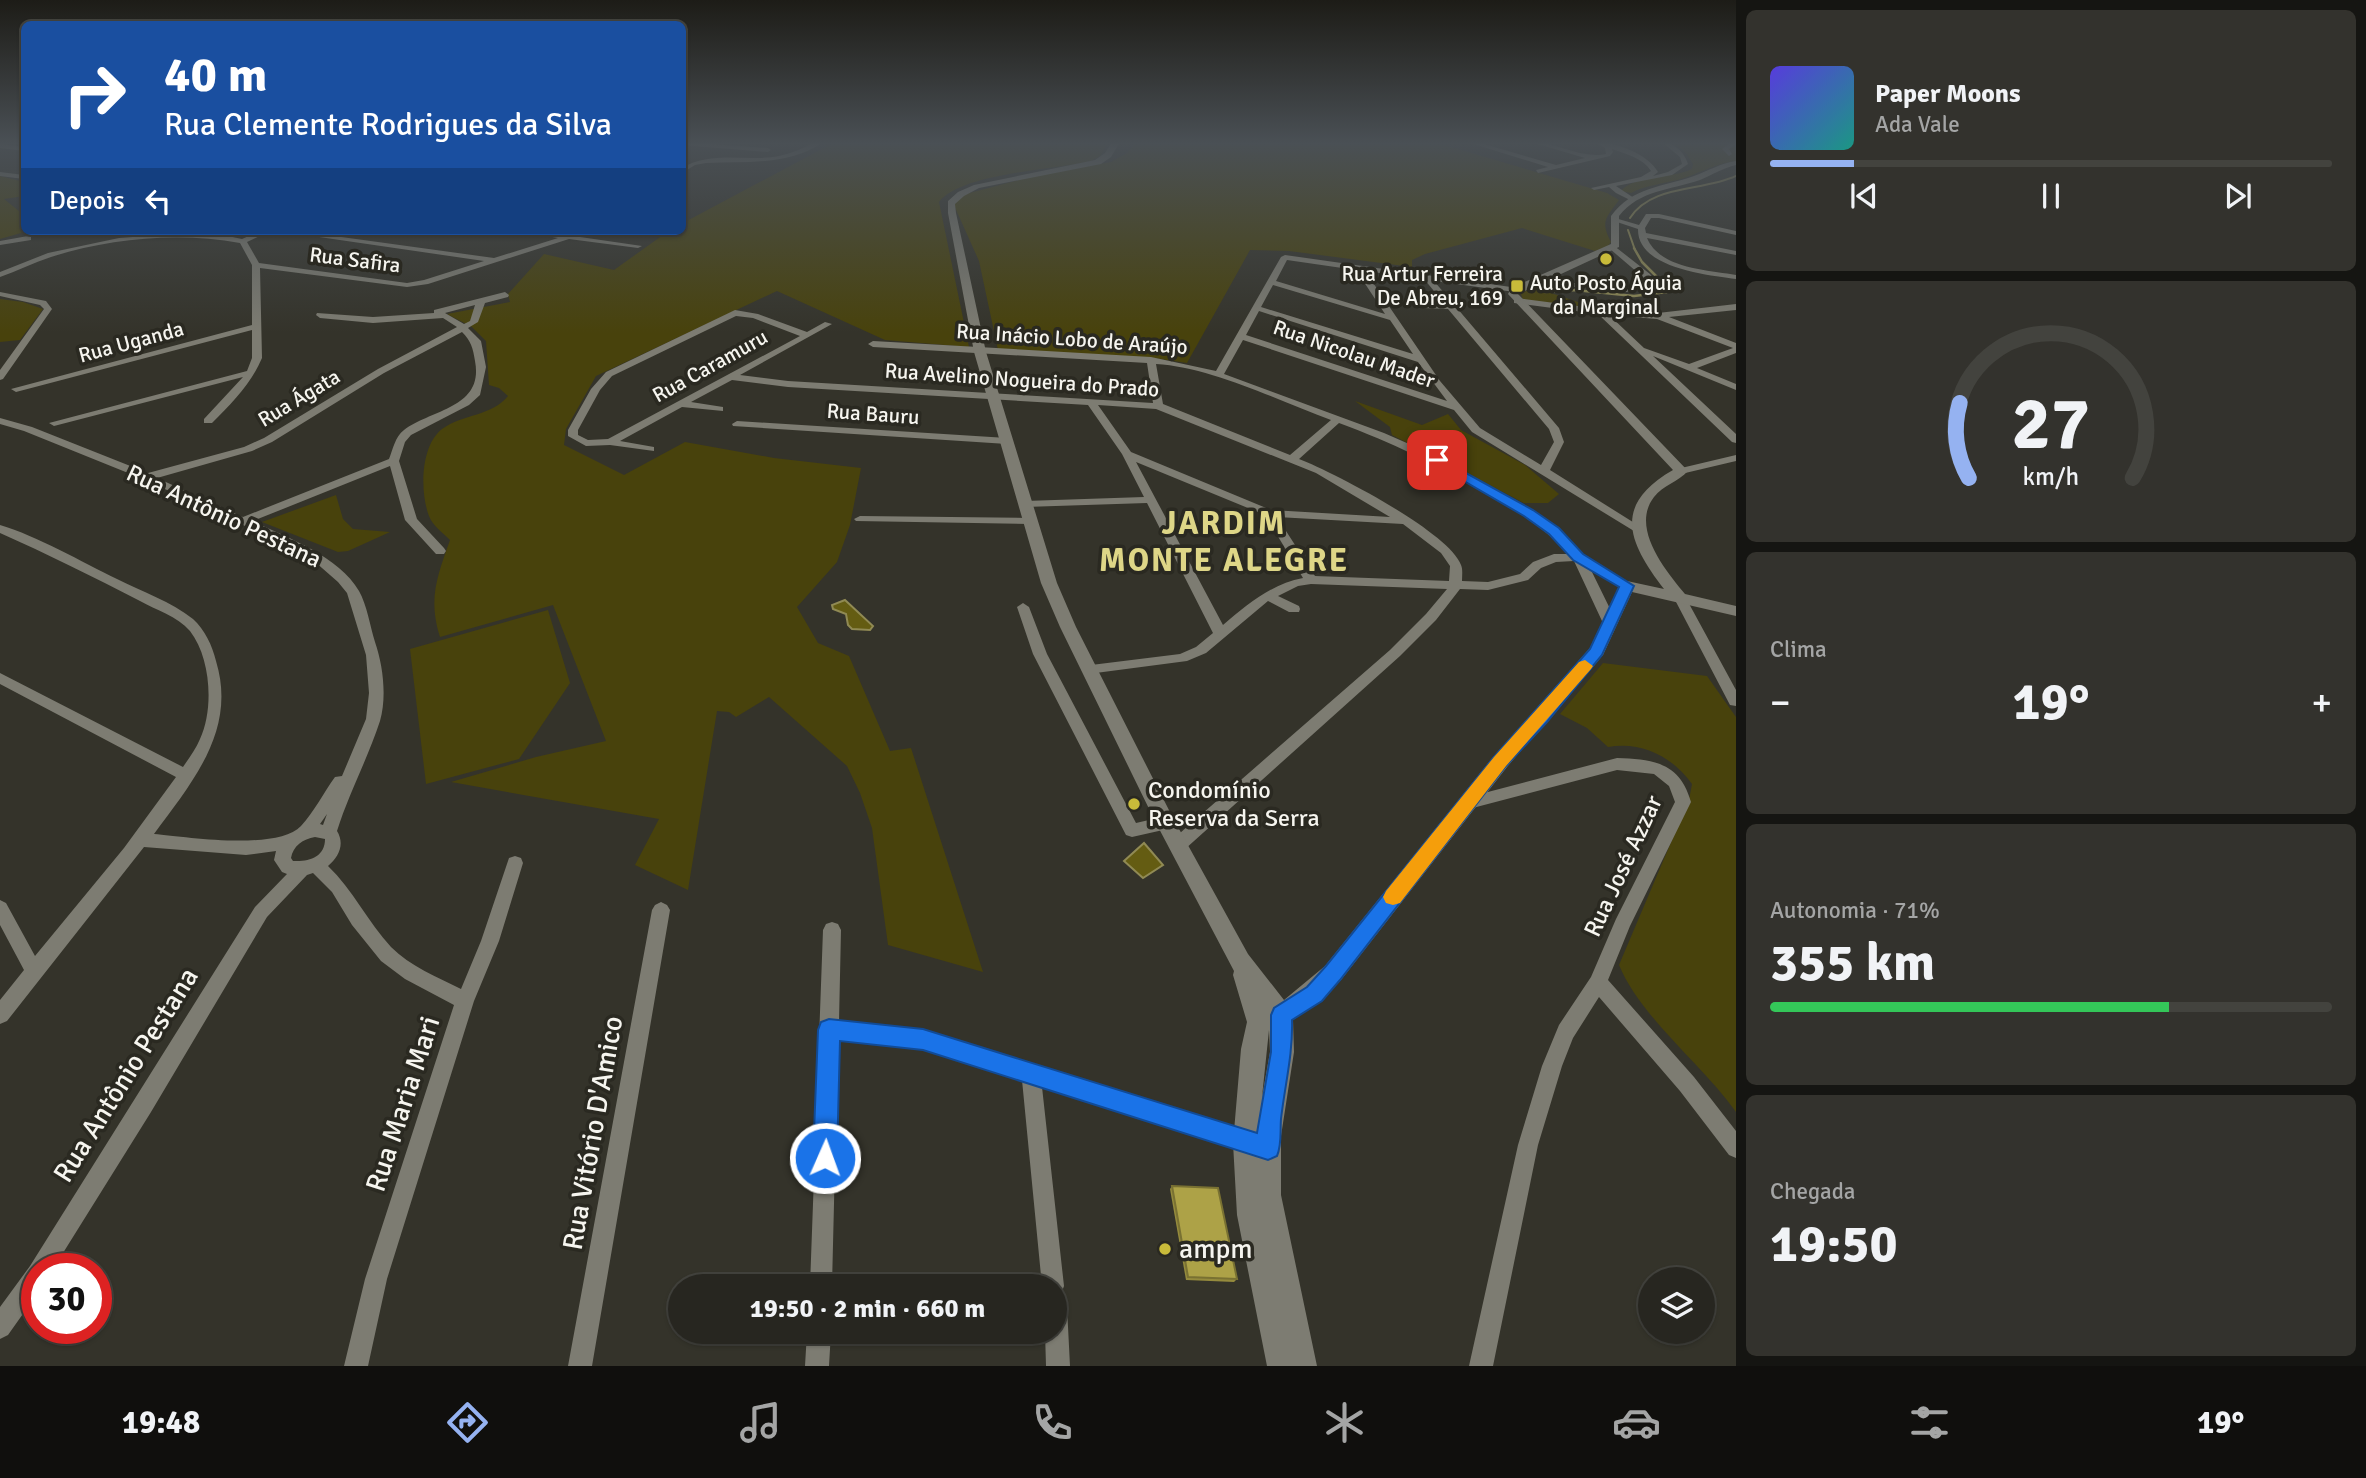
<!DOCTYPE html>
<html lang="pt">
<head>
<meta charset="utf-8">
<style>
  body { margin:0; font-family:Signika,sans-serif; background:#33322d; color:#f1f3f6; height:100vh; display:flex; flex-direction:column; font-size:26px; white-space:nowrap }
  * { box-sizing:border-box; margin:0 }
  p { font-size:23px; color:#a4a5a5 }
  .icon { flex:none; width:38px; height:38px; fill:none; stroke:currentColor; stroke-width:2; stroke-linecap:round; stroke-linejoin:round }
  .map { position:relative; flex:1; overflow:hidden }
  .side { display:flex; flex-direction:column; gap:10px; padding:10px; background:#151512; width:630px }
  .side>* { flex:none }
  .guide { position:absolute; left:21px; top:21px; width:665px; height:214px; border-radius:10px; box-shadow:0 2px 5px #0004,0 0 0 2px #43433e; background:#1a4fa0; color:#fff; overflow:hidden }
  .fabs { position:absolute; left:1638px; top:1267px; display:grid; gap:14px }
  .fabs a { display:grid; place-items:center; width:77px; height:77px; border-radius:50%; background:#272620; box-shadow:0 2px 5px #0004,0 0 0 2px #43433e; font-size:35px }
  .speed { position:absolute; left:21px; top:1253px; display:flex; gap:14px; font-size:35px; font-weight:700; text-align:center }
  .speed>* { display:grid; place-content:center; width:91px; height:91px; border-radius:50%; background:#272620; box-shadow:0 2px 5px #0004,0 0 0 2px #43433e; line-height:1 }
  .speed .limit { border:10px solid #d22; background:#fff; color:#111 }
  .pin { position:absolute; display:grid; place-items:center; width:60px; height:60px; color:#fff; margin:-30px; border-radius:14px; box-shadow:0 4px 10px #0006 }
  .me { position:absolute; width:77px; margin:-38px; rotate:2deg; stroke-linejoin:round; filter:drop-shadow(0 0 5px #0008) }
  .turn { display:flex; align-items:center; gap:24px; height:147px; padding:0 28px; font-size:32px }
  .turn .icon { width:91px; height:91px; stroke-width:2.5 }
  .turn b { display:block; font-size:49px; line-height:60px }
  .then { display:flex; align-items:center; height:66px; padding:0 28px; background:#0003; gap:14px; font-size:26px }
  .big { font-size:52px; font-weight:700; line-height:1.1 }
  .side .widget { flex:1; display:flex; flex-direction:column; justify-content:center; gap:10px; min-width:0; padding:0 24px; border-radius:10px; background:#33322d }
  .side .dial { align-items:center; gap:0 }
  .dial svg { height:182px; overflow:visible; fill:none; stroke:#43433e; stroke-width:7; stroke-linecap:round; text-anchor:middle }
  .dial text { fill:#f1f3f6; stroke:none }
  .song { display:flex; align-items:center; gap:21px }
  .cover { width:84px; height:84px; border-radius:10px; background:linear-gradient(135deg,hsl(250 70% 55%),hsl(170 70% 35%)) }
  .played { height:7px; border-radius:4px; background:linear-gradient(90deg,#95b2f1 15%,#43433e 15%) }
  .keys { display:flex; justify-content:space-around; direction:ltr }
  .heat { display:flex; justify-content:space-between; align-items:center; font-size:38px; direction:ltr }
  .charge { height:10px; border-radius:5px; background:linear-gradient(90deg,#34c759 71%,#43433e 0) }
  .trip { position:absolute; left:668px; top:1274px; width:399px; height:70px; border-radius:35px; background:#272620; box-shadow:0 2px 5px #0004,0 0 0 2px #43433e; font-weight:700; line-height:70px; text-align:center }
  .dock { display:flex; height:112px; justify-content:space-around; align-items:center; background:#100f0d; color:#a4a5a5 }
  .dock .icon { width:49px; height:49px }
  .dock .on { color:#95b2f1 }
  .dock b { font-size:32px; color:#f1f3f6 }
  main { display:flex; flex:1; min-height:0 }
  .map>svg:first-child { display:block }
  .green { fill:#48420c }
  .water { fill:#645c12; stroke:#908a54; stroke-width:2 }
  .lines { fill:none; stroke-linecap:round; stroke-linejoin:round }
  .stream-far1 { stroke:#908a54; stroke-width:2 }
  .stream { stroke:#908a54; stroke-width:2.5 }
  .minor { fill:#7d7c72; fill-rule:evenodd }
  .tertiary { fill:#7d7c72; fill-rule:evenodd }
  .wall { fill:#958b3d }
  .building { fill:#ada247; stroke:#797132; stroke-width:2 }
  .route { fill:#1a73e8; stroke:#114b97; stroke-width:2 }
  .slow { fill:#f59e0b }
  .poi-dot { fill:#c9bb3a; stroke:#2a2921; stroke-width:2.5 }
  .labels { text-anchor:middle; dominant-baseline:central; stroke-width:7; stroke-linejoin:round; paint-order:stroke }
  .far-street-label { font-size:21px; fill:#f6f5ef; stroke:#2a2921 }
  .far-poi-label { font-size:21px; fill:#f6f5ef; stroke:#2a2921; text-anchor:end }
  .street-label { font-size:24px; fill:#f6f5ef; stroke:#2a2921 }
  .poi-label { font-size:24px; fill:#f6f5ef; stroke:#2a2921; text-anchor:start }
  .near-street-label { font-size:28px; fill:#f6f5ef; stroke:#2a2921 }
  .near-poi-label { font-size:28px; fill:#f6f5ef; stroke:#2a2921; text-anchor:start }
  .district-label { font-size:32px; font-weight:bold; letter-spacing:2px; fill:#ded687; stroke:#2a2921 }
</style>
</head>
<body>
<main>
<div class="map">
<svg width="1736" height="1366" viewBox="0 0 1736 1366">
  <rect width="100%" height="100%" fill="#34332a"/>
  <path class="green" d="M835,142H1109L1100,156L1091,161C1054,170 961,173 939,202L969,347L885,340L777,291L596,376L566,429L564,445L624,475L685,442L774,458L861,468L850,525L837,562L797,607L818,643L849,656L890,751L911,748L983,972L888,945L872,828L860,793L847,766L769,697L736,717L729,712L717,711L688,890L635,865L659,819L451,782L536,757L606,741L553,605L440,637C428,599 437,577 450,540C443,533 432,525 429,516C420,493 420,446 442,429C463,414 492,416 508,396L499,388L489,385L486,341L472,327L447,314L510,302L508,294L544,254L614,270L663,235L669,231H682L683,223Z
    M1136,142H1434L1607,193L1619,200C1606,218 1600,221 1611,242L1607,247L1595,251L1522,228L1425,254L1412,260V267L1289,251L1250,250L1187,363L1154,358L998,350L979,261L953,203L962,195L1034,176L1111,162L1127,153Z
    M1672,142H1707L1736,147V161C1717,163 1702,172 1684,178C1666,184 1647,184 1631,193L1621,191C1636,174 1672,179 1692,169L1693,164L1686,153Z
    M0,176L24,182V196L4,199L24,215V231H28L0,239Z
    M1533,287L1596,308L1523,300L1521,294Z
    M0,299L23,302L43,309L20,340L0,342Z
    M1355,401L1422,425L1448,414L1461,430L1525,465L1559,494L1548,503H1524L1392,435L1390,427Z
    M336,495L343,519L353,529L390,532L348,551L338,552L262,522Z
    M548,610L570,683L519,759L426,784L410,649Z
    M1603,663L1707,676L1736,717V1112C1702,1064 1641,1018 1619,965L1689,800L1692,784C1672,756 1641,741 1608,747L1587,728L1560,714Z"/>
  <path class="water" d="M845,600L873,626L870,630L852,629L848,625L846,614L833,609L832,605Z
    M1144,843L1163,865L1143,878L1124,861Z"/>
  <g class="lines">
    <path class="stream-far1" d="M1630,218C1652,184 1702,192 1736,176
      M1628,230L1635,250"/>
    <path class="stream" d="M1545,292L1575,290L1634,296L1667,292V287L1642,262L1634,248"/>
    <path class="minor" d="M682,142L768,148L771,150L768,152L682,145Z
      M815,142H823C790,166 745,161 706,163L695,165L682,173V168C711,150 748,162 779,156C792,153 804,148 815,142Z
      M1467,142H1477L1556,165L1585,158L1531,142C1557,142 1580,159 1606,154L1605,148L1595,142C1616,142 1648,154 1658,172L1653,176L1668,172L1682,164L1680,157L1662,142C1674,142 1685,153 1688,164L1672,175L1616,186L1634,198L1632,201L1616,193L1609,187L1594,190L1591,188L1641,177L1651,171C1643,158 1626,154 1612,149L1613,152L1610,156L1538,173L1536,170L1548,167Z
      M1731,142H1736V144L1729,149L1732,154L1729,156L1722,149Z
      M0,144L24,147V151L0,148Z
      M0,172L24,175V179L0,176Z
      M1646,214H1659L1736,231V235L1659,218H1651L1645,228L1646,233L1736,251V255L1647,238C1660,269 1708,270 1736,275V279C1707,275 1637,268 1638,229L1611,220L1615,218L1639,225Z
      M260,231H270L247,242L259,263L407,283L424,280L484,261L278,231H298L494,258L558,238L518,231H539L642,246L638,248L569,239L428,284L407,287L260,268L262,358C251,384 232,403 212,423H204V419L243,377L54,426L49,423L247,371L252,358V330L16,392L11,389L252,325V265L240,243C179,232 110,238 51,257C33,263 17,271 0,277V272L48,253L119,238L188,233L218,234L242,239Z
      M28,236H31V240L0,245V241Z
      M1613,245L1650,274L1656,282L1653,287L1626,292L1533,283L1529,281L1533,279L1626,288L1647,283L1644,278L1610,249L1609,247Z
      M1285,255L1518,288V292H1515L1434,281L1559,428L1564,442L1550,470L1644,529L1638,533L1634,531L1472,432L1454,410L1243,340L1224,374L1384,433L1441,458L1532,511L1558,529L1582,554L1633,586L1631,589H1623L1591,570L1616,621L1609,625L1602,621L1574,561L1556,562L1541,568L1528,580L1488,590L1460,589L1436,620L1400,656L1184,850L1178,852L1172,850L1170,845L1172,840L1390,650L1426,614L1447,589L1311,584L1298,586L1278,596L1299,606L1300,609L1299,612H1289L1268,601L1206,653L1187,661L1088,674L1083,672L1081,669L1083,666L1180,654L1196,647L1213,633L1147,503L1025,507L1019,504L1025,501L1144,497L1122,454L1088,405L788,387L732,380L691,402L723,407V411L682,407L620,441L654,447V451L610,445L586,446L568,436V430L591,389L606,372L735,310L758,314L807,332L825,322L832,324L740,375L788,381L1153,403L1147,363L873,347L868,344L873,341L1151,357L1216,371L1281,257ZM1287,260L1356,270L1385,314L1276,281ZM1365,271L1424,279L1444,303H1426L1422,306L1423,308L1448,309L1549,429L1554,442L1541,465L1480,428L1440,381ZM1273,285L1390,320L1413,354L1261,307ZM1259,311L1418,362L1447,401L1246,335ZM736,316L753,318L800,336L608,439L588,440L578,435V430L600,390L612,376ZM1156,364C1211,367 1279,401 1331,420L1290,455L1163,404ZM1098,405L1156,409L1316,473L1390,517L1271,510L1131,452ZM1339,423C1393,443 1436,464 1486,493C1517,511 1544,527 1568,554H1554L1533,562L1520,574L1488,582L1462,581C1462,576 1463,569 1461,565C1449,532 1333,472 1299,459ZM1136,462L1265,515L1303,578C1271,584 1247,605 1223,625ZM1277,517L1403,524L1441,553L1450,566L1449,581L1315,576Z
      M0,292L46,301L52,309L3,379L0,380V370L44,309L40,305L0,296Z
      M505,292L509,295L508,297L485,303L478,322L468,328L481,341L486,367L480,395L469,405L411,435L405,442L399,461L417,519L444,548L446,551L444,554H436L405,520L390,466L253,521C287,538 339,556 359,591C367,605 370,626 375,642C383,665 387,697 380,721C368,758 349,793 337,831C345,844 339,857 328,866C353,890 368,922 391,947C410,966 437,977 461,989L481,941L509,858L515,856L521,858L523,863L499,941L474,1001L387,1279L368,1366H344L365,1279L454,1005L405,979L381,961L352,925L332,892L313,873L307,875L267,917L151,1112L53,1269H37V1294L8,1335L0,1339V1307L30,1266L255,907L287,874L282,872L274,860L276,851L246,855L144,847L7,1021L0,1024V1000L24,970L0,925V900L6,903L35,956L124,848L176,777L0,684V673L183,767C189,758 196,749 200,739C214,709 211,658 190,631C177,616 156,610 140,601C94,577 47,554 0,533V525C37,536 82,562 117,579C141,591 172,602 193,619C205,630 212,645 216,661C237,730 193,781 154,834C187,837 277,851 301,826C314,812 324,792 335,777L342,776L366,719L369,693L366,655L347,593L338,582L314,561L239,523L143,479L24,431L0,424V418L32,427L148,473L244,447L264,438L378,369L457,327L443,318L373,323L320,318L316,315L317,313L373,317L434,313V310ZM475,305L470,321L464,324L445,313ZM462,332C471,341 473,348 475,361C484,408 432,409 404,430C395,437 393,449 389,459L243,517L157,478L252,451L272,442L384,373ZM327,814L323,825L320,824ZM315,837L325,839C325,857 309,862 293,861L291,858C293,846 303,839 315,837Z
      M1517,298L1601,309L1658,313L1736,304V310L1669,317L1736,343V353L1697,368L1736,384V390L1653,356L1736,434V443L1732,442L1598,314L1514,303V299ZM1609,315L1657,319L1733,348L1689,364L1644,348Z
      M737,421L1007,438L1012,441L1007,444L733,426L732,424Z
      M1736,455V461L1681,474L1676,471L1677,469Z
      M860,516L1030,518L1036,521L1030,524L856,521L854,519Z
      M1681,596L1687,600L1736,690V706L1730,705L1675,600Z
      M1023,603L1029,607L1047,654L1136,823L1166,816L1172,818L1174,823L1172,828L1132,837L1126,835L1033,654L1017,607Z
      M1617,758C1654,759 1680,763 1691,802L1630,926L1608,980L1694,1077L1736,1131V1158L1729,1155L1680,1091L1599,997L1573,1038L1562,1066L1538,1145L1493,1366H1469L1518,1145L1542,1066L1559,1025L1591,977L1616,919L1675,802L1669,786L1654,774L1617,770L1465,810L1459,808L1457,804L1459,800L1465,798Z
      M661,902L667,905L670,910L592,1366H568L652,910L655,905Z
      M832,922L838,924L841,930L839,1022L923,1030L1257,1137L1260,1144L1257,1151L1250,1154L1042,1087L1064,1286L1061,1294L1056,1296L1063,1299L1067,1307L1070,1366H1046L1045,1332H1055V1286H1042L1022,1080L923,1048L838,1040L832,1286H810L823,930L826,924Z
      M807,1332H831L829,1366H805Z"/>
    <path class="tertiary" d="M1112,142H1120L1111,157L1101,164L979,188L964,196L955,204L956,213L986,352L1057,583L1076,627L1173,818L1248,954L1284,1000L1325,966L1493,757L1590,648L1621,582L1627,581L1664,589C1628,542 1612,505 1673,470L1508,294L1511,288L1611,244V216C1632,187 1663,187 1694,176C1708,171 1721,163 1736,161V165C1723,168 1712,175 1700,180C1671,190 1639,190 1619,216V247L1518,294L1688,471C1678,482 1663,485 1654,497C1630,528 1666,571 1685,594L1736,606V616L1632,592L1603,655L1507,767L1341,980L1316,1004L1293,1020L1294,1052L1281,1136V1195L1317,1366H1267L1237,1215L1233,1143L1241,1049L1247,1022L1233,975L1234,971L1156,823L1060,627L1041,583L974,352L948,213V201L958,192L974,185L1095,160L1105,153ZM1269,1030L1270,1052L1262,1097Z"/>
  </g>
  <path class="wall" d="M1172,1186L1237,1279L1234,1282L1186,1280L1170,1189Z"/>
  <path class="building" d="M1172,1186L1218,1188L1237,1279L1188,1277Z"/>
  <linearGradient id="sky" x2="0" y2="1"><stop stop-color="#1d1c17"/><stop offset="0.43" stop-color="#4a5055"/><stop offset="1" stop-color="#4a5055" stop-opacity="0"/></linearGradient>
  <rect width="1736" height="333" fill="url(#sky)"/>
  <path class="route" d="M1437,457L1533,510L1559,528L1583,554L1634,586L1602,655L1547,722L1506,766L1340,980L1322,1001L1292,1020C1293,1055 1285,1084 1281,1119C1280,1132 1282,1144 1277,1156L1268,1160L923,1050L840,1041L837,1158L833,1166L825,1170L817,1166L813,1158L818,1030L821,1022L829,1019L923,1029L1257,1133L1271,1052V1015L1274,1008L1307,987L1326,966L1494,757L1590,649L1619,587L1573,560L1549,534L1524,516L1433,463L1431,460Z"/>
  <path class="slow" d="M1585,660L1593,666L1591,669L1506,766L1400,903L1393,905L1386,903L1383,897L1386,891L1494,757L1579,662Z"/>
  <g class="poi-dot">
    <circle cx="1606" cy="259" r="7"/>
    <rect x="1510" y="279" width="14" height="14" rx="3.5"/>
    <circle cx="1134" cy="804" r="7"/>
    <circle cx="1165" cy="1249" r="7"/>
  </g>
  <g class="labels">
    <g class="far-street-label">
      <text transform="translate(355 260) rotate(7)">Rua Safira</text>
      <text transform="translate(1072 339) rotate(4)">Rua Inácio Lobo de Araújo</text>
      <text transform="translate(131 342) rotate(-15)">Rua Uganda</text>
      <text transform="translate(1354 354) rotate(19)">Rua Nicolau Mader</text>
      <text transform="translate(710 366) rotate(-29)">Rua Caramuru</text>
      <text transform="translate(1022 380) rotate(4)">Rua Avelino Nogueira do Prado</text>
      <text transform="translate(299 398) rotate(-31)">Rua Ágata</text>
      <text transform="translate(873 414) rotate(4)">Rua Bauru</text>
    </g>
    <g class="far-poi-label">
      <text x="1503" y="274">Rua Artur Ferreira<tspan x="1503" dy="24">De Abreu, 169</tspan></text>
      <text x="1606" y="283" text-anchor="middle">Auto Posto Águia<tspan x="1606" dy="24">da Marginal</tspan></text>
    </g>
    <g class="street-label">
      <text transform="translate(224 516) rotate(25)">Rua Antônio Pestana</text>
      <text transform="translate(1623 866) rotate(-65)">Rua José Azzar</text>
    </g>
    <g class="poi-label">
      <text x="1148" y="790">Condomínio<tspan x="1148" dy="28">Reserva da Serra</tspan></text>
    </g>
    <g class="near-street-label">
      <text transform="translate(126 1075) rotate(-58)">Rua Antônio Pestana</text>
      <text transform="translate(403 1104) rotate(-72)">Rua Maria Mari</text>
      <text transform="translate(593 1133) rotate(-80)">Rua Vitório D'Amico</text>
    </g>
    <g class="near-poi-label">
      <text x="1179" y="1249">ampm</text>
    </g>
    <g class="district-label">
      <text x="1224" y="523">JARDIM<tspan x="1224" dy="37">MONTE ALEGRE</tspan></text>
    </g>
  </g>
</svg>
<div class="fabs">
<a><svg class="icon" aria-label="layers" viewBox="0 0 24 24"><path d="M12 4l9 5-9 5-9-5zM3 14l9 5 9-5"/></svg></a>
</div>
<div class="speed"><div class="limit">30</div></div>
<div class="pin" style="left:1437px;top:460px;background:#d93025"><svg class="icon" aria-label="arrive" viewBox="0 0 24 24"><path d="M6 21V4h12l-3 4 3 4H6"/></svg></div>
<svg class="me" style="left:825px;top:1158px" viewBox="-20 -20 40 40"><circle r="17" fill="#1a73e8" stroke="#fff" stroke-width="3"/><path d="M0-11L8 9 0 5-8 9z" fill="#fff"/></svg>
<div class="trip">19:50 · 2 min · 660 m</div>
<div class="guide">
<div class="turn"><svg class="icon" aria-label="right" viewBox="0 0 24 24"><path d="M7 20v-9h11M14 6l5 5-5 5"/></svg><div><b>40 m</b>Rua Clemente Rodrigues da Silva</div></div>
<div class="then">Depois<svg class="icon" aria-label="left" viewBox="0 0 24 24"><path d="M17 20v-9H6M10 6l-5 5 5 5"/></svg></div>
</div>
</div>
<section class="side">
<div class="widget">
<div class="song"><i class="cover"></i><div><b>Paper Moons</b><p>Ada Vale</p></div></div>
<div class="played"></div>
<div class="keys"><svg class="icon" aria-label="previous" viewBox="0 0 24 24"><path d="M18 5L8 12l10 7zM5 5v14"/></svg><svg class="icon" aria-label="pause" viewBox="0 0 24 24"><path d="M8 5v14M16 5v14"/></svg><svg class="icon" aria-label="next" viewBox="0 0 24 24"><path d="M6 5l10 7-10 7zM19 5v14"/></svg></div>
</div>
<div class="widget dial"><svg viewBox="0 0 100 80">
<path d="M14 69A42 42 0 1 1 86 69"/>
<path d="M14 69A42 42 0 0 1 10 36" stroke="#95b2f1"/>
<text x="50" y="56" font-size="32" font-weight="700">27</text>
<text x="50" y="72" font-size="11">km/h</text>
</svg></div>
<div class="widget"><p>Clima</p>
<div class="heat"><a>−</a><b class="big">19°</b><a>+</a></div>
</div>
<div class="widget"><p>Autonomia · 71%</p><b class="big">355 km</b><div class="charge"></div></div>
<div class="widget"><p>Chegada</p><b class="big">19:50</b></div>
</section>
</main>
<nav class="dock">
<b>19:48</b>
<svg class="icon on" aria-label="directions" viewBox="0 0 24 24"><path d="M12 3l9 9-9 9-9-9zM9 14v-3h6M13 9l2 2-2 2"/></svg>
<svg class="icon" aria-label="music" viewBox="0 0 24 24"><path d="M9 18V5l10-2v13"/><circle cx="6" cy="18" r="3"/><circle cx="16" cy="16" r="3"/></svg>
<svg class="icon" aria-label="phone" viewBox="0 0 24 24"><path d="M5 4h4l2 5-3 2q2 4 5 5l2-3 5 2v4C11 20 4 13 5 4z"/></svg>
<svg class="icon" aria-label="climate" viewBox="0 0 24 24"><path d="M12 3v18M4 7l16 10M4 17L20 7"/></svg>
<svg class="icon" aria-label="car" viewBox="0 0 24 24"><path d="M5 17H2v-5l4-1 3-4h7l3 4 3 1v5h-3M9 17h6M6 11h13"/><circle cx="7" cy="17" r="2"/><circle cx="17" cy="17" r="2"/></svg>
<svg class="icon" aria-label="filters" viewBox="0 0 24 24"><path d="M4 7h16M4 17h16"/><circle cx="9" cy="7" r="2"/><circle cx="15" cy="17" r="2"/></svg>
<b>19°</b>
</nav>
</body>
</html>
